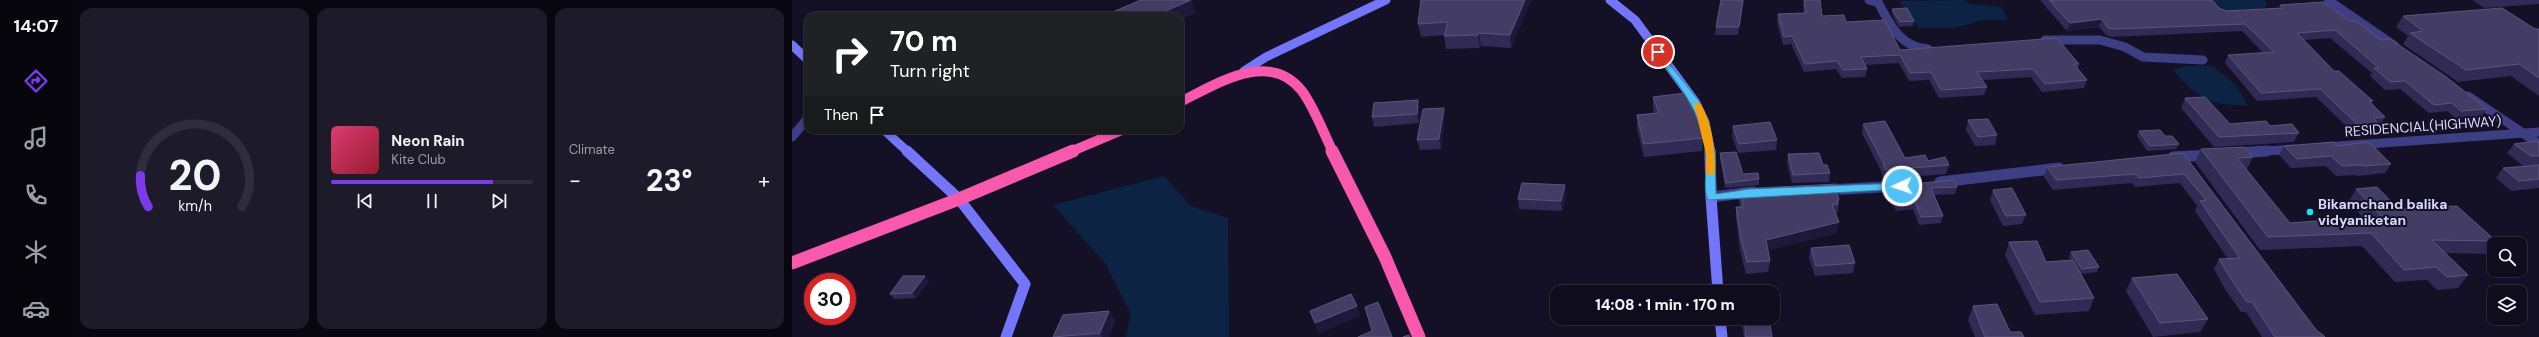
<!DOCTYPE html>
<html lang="en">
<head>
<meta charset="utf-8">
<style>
  body { margin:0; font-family:"DM Sans",sans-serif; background:#1d1b2a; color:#f1f3f6; height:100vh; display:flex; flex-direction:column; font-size:15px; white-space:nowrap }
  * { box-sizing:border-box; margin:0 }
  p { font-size:13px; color:#9b9ca4 }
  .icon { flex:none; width:22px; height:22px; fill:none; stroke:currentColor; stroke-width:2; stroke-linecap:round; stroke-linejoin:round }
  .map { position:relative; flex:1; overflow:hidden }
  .side { display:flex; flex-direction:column; gap:8px; padding:8px; background:#080710; width:720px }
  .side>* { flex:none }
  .hud { position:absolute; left:12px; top:12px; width:380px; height:122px; border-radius:12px; box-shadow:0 2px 6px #0003,0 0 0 1px #2f2d3b; background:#202124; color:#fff; overflow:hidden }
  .buttons { position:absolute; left:1695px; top:237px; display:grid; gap:8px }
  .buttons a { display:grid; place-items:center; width:40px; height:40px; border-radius:8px; background:#0f0d1d; box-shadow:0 2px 6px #0003,0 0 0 1px #2f2d3b; font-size:20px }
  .speed { position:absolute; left:12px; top:273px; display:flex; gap:8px; font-size:20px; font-weight:700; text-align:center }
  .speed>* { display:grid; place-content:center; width:52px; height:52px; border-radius:50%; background:#0f0d1d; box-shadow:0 2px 6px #0003,0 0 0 1px #2f2d3b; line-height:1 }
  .speed .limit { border:6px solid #d22; background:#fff; color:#111 }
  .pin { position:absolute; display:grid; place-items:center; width:34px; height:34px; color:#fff; margin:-17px; border:2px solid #fff; border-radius:50%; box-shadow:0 1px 4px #0007 }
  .me { position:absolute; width:44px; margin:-22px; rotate:267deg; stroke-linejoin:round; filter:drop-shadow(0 0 3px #0008) }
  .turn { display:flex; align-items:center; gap:14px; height:84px; padding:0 20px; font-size:18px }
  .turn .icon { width:52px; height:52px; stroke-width:2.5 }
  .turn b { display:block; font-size:28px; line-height:34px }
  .then { display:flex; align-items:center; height:38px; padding:0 20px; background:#0003; gap:8px; font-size:15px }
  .big { font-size:30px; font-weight:800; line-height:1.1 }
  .side .tile { flex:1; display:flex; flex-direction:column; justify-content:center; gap:6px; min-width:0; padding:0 14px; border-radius:12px; background:#1d1b2a }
  .side .dial { align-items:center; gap:0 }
  .dial svg { height:104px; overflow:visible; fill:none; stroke:#2f2d3b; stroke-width:7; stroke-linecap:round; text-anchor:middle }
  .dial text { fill:#f1f3f6; stroke:none }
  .song { display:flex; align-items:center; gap:12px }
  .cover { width:48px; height:48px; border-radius:6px; background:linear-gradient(135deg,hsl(340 70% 55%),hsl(350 70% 35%)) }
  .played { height:4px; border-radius:2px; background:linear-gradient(90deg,#7c3aed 80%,#2f2d3b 80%) }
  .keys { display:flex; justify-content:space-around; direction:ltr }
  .heat { display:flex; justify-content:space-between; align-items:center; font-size:22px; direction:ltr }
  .side .tiles { flex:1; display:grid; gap:8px; grid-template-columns:repeat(3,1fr) }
  .trip { position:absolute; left:758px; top:285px; width:230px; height:40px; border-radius:12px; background:#0f0d1d; box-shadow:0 2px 6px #0003,0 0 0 1px #2f2d3b; font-weight:800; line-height:40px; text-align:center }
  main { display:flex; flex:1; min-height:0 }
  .tab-bar { display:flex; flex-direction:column; width:72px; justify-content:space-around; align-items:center; background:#06050c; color:#9b9ca4 }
  .tab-bar .icon { width:28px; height:28px }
  .tab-bar .on { color:#7c3aed }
  .tab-bar b { font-size:18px; color:#f1f3f6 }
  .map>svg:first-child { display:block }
  .water { fill:#0d2344 }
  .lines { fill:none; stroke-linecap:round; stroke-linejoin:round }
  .street-far1 { stroke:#3e3e84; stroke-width:9 }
  .street { stroke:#3e3e84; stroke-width:11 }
  .secondary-far1 { stroke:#7376fa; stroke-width:9 }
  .secondary { stroke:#7376fa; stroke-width:11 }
  .highway-far1 { stroke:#f958ad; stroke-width:10 }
  .highway { stroke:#f958ad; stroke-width:13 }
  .wall { fill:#312a54 }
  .shaded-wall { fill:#1e183a }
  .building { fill:#433d66; stroke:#5b557e }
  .route { fill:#4fc3f7; stroke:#337fa1 }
  .slow { fill:#f59e0b }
  .poi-dot { fill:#0ce9f6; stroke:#141127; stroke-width:1.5 }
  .labels { text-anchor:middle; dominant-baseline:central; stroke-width:4; stroke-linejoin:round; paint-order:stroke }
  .street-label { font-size:14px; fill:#dbd8fd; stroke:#141127 }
  .poi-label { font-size:14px; font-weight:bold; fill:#dbd8fd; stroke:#141127; text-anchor:start }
</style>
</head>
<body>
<main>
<nav class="tab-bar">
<b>14:07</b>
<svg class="icon on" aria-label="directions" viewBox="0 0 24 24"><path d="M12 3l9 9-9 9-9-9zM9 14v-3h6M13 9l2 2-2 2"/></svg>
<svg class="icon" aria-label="music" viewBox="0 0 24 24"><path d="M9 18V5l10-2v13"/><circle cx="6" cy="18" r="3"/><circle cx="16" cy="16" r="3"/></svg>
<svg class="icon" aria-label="phone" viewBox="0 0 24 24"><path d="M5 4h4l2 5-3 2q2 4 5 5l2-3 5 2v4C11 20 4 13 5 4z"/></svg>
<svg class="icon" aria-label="climate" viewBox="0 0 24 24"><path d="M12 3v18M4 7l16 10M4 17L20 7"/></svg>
<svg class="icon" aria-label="car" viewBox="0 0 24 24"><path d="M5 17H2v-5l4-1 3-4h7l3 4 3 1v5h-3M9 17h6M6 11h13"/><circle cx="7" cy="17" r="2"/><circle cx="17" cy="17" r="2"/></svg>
</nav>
<section class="side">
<div class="tiles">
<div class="tile dial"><svg viewBox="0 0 100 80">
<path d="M14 69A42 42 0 1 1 86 69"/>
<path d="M14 69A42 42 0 0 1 8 45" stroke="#7c3aed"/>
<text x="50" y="56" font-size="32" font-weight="700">20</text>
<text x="50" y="72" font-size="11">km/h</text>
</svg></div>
<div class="tile">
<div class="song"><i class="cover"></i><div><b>Neon Rain</b><p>Kite Club</p></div></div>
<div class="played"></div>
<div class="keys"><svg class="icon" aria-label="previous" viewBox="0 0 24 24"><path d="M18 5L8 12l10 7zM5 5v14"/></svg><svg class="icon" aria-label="pause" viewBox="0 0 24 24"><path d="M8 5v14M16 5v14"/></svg><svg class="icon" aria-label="next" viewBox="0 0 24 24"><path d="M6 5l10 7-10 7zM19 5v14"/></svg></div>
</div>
<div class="tile"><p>Climate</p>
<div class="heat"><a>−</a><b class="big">23°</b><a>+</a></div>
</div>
</div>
</section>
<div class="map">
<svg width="1747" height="337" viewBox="0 0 1747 337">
  <rect width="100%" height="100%" fill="#141127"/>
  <path class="water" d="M1172,0L1177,4L1209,7L1216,20H1192L1162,28H1127L1107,1Z
    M1412,0H1473L1475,4L1469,10L1433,16Z
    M1394,66H1421L1443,84L1456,105C1420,107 1404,97 1381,70Z
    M372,176L399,206L436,218L437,337H334L339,314L313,263L261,205Z"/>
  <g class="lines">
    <path class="street-far1" d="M1077,0L1086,2C1098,25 1108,47 1136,49
      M1536,0L1603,46
      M1253,40H1308L1333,47L1351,57L1411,60
      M1676,96L1747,144
      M0,137L16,118
      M1532,147L1747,132
      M1460,152L1502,149"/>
    <path class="street" d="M1445,153L1475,151
      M1381,157L1419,155
      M1148,182L1267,168
      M1035,190L1110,186
      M919,197L961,192"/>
    <path class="secondary-far1" d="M818,0L843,20L904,103L912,121L919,152
      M0,45L16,60
      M452,71L474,57L594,0
      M92,130L116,152"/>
    <path class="secondary" d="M115,151L167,199L233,284L214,337
      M918,151L919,197L926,292
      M928,318L930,337"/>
    <path class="highway-far1" d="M388,102C425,84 477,49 510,91C522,107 532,134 541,152
      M278,152L330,130"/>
    <path class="highway" d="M540,151L593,257L627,337
      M0,263L167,199L281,151"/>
  </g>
  <path class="wall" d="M739,0L719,48L689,46L688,48L654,49L652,35L629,37L626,24Z
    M952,0L946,35H923L924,27Z
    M1012,0H1028L1030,16L1054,22L1108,50L1287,64L1286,69L1295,80L1292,88L1250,92L1239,77L1190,80L1195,87L1192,95L1147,98L1137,80L1117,81L1107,63L1073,65L1075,69L1073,77L1050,78L1044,69L1012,72L999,44L991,45L985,22L986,14L1012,13L1011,6Z
    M1248,0H1420L1427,8L1434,11L1487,8L1488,5L1558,21L1589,40L1695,109L1689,117L1664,119L1655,111L1637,113L1608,89L1593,90L1578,76L1580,73L1538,38L1512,40L1542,71L1581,101L1579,104L1593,117L1588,125H1585L1581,131L1560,132L1524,97L1465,101L1433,63L1436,55L1471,53L1450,31L1320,37L1314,35L1307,27L1275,31Z
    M1681,0H1747V4L1692,8Z
    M1100,9L1122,21L1121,26L1107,27L1100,14Z
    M1611,16L1743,29H1747V96L1719,76L1666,82L1611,44L1616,36L1604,27Z
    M861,97L911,138L910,151L852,157L845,128V115L862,113L861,110Z
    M1393,98L1438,124L1478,126L1507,133L1502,142L1422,147L1389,108Z
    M626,100L628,109L627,123L582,127L580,117Z
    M652,108L653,117L649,149L628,150L625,140Z
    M1176,120L1205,135L1203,145L1183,146L1174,130Z
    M1071,124L1113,158L1136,161L1157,165L1154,174L1091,179L1089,171L1070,133Z
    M941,126L985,140L984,150L946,153L940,136Z
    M1347,131L1373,136L1387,144L1384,149L1355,151L1345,136Z
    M1747,143V165L1731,166L1715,153L1722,144Z
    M1492,146H1545L1599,164L1593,173L1565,176L1563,175L1544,176L1534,166L1499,168L1487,155Z
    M1409,149L1461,157L1455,169H1454L1498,223L1571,218L1557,201L1564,189L1606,209L1704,241L1694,254L1653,253L1676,275L1666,288L1645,290L1635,280L1603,282L1570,246L1468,250L1403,162Z
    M928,153L951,174L967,179V185L933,188L928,158Z
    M1391,153L1525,331L1533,337H1470L1454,312H1449L1433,289L1422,269L1427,259H1436L1403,211L1405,206L1388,183L1343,187L1340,183L1261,190L1252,177L1255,167Z
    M996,154L1031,165L1038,173L1037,182L1000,183L995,163Z
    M1747,165V188L1719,191L1704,178L1711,168Z
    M1098,186L1165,187L1163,194L1142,195L1151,216L1149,223L1127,225L1121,209L1104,211L1096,193Z
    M948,189L1048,191L1047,199V200L1046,212H1045L1044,215L1045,233L976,250L978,261L976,272L954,274L948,250L944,218V207H948L947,200Z
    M1201,190L1234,215L1230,224L1211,226L1198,200Z
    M774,195L770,211L727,209L726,199Z
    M1217,242L1254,262L1279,260L1277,257L1279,252L1307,267L1305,272L1289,274L1302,298L1297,311L1243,315L1213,255Z
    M1019,248L1063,263L1061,273L1023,276L1017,258Z
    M1340,278L1416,319L1408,332L1361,337L1334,291Z
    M137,281L124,298L102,299L98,294Z
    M1181,306L1218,332L1232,337H1183L1176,320Z
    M317,311L323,321L317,337H261Z
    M518,311L568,316L527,333Z
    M951,318H977L980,337H952L950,325Z"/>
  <path class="shaded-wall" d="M399,0L404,13L388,20V16H362Z
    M733,0H739L719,48L718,35Z
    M951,0H952L946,35L947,27Z
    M1310,19L1307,27L1275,31L1278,23Z
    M687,33L689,46L688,48L686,35Z
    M626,100L628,109L627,123L625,114Z
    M652,108L653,117L649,149L647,139Z
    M773,185L774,195L770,211L769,201Z
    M1047,222L1045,233L973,251L974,240Z
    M133,276L137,281L124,298L120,293Z
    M565,306L568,316L527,333L523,323Z
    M317,311L323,321L317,337H310L308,333Z"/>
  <path class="building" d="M349,0H399L362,16H311Z
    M629,0H733L718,35L687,33L686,35L652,36L656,22L626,24Z
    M929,0H951L947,27H924Z
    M1012,0H1028L1030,16L1052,15L1054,22L1093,20L1108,50L1265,38L1287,64H1282L1295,80L1253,84L1241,69L1185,72L1195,87L1149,90L1139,72L1118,73L1108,55L1069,57L1075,69L1051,70L1045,61L1013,64L1000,36L992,37L986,14L1014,13Z
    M1257,0H1420L1427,8L1434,11L1491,8L1488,5L1531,2L1558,21H1564L1589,40L1598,39L1653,76L1695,109L1669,111L1660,103L1642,105L1613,81L1598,82L1582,68H1587L1543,30L1505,33L1542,71H1547L1581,101H1577L1593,117L1581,118L1586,123L1565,124L1528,89L1469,93L1436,55L1482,52L1453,24L1323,29L1316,28L1310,19L1278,23Z
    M1115,8L1122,21L1108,22L1100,9Z
    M1710,8L1743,29H1747V78L1727,64L1674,70L1618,33L1631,31L1611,16Z
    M893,93L900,109H902L911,138L852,144L845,115L867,113L861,97Z
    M1413,97L1438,124L1474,121L1478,126L1500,124L1507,133L1427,137L1393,98Z
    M626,100L625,114L580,117L582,103Z
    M652,108L647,139L625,140L631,109Z
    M1196,119L1205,135L1186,137L1176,120Z
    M1093,121L1113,158L1133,155L1136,161L1153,157L1157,165L1093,170L1091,162L1071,124Z
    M978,122L985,140L947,144L941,126Z
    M1368,130L1373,136H1380L1387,144L1358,146L1347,131Z
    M1745,141L1747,143V156H1739L1722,144Z
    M1542,142L1545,146L1577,142L1599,164L1571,166L1569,165L1550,166L1539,156L1505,159L1492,146Z
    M1452,147L1461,157L1445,158L1498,223L1589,216L1564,189L1585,187L1606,209L1665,206L1704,241L1640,240L1676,275L1655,277L1644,267L1612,270L1579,233L1476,237L1409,149Z
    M944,152L951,174L966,173L967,179L934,183L928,153Z
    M1027,153L1031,165H1035L1038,173L1001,175L996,154Z
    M1391,153L1525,331L1530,334L1533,337H1483L1460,302H1455L1439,279L1427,259L1448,258L1408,201L1414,200L1392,174L1347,178L1344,174L1264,180L1255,167Z
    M1747,165V179L1727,181L1711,168Z
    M1162,180L1165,187L1139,188L1151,216L1129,217L1123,202L1105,203L1098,186Z
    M730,183L773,185L769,201L726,199Z
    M1045,184L1048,191L1044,192L1047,200L1045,201L1046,204L1040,205L1047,222L974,240L978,261L955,262L949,239L944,207H951L948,189Z
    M1220,188L1234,215L1214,216L1201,190Z
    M1245,241L1254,262L1281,260L1302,298L1248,302L1217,242Z
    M1057,245L1063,263L1024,266L1019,248Z
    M1296,250L1307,267L1290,269L1279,252Z
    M1385,274L1416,319L1368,323L1340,278Z
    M111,276H133L120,293L98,294Z
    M559,294L565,306L523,323L518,311Z
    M586,302L600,337H566L580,331L573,307Z
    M1205,304L1218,332H1229L1232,337H1193L1181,306Z
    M317,311L308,333L261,337L271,315Z
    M952,318H977L980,337H954Z
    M617,335L618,337H611Z"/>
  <path class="route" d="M866,50L907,101L917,121L923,154L924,194L957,189L1110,183L1115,186L1110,189L916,200C910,188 916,167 914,154C910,110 887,86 862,52Z"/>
  <path class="slow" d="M902,103H908C921,124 923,150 923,173L919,176L914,173V154Z"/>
  <circle class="poi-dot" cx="1518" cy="212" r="4"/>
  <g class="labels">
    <g class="street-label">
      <text transform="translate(1631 126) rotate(-4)">RESIDENCIAL(HIGHWAY)</text>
    </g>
    <g class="poi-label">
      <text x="1526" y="204">Bikamchand balika<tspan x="1526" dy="16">vidyaniketan</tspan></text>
    </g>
  </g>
</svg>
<div class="buttons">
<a><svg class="icon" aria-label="search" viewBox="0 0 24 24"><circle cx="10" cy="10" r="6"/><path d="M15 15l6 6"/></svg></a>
<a><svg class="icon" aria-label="layers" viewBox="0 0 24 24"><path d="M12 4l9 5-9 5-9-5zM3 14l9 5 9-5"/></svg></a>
</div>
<div class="speed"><div class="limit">30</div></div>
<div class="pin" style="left:866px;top:52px;background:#d93025"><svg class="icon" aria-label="arrive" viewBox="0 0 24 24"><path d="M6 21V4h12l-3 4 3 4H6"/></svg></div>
<svg class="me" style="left:1110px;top:186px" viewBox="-20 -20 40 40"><circle r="17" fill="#4fc3f7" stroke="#fff" stroke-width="3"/><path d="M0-11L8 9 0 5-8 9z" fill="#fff"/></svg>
<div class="trip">14:08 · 1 min · 170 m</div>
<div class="hud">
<div class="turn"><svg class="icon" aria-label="right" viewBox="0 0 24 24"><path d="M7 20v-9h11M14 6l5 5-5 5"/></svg><div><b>70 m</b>Turn right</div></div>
<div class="then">Then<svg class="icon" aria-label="arrive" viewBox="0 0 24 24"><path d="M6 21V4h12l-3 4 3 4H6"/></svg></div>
</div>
</div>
</main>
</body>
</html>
